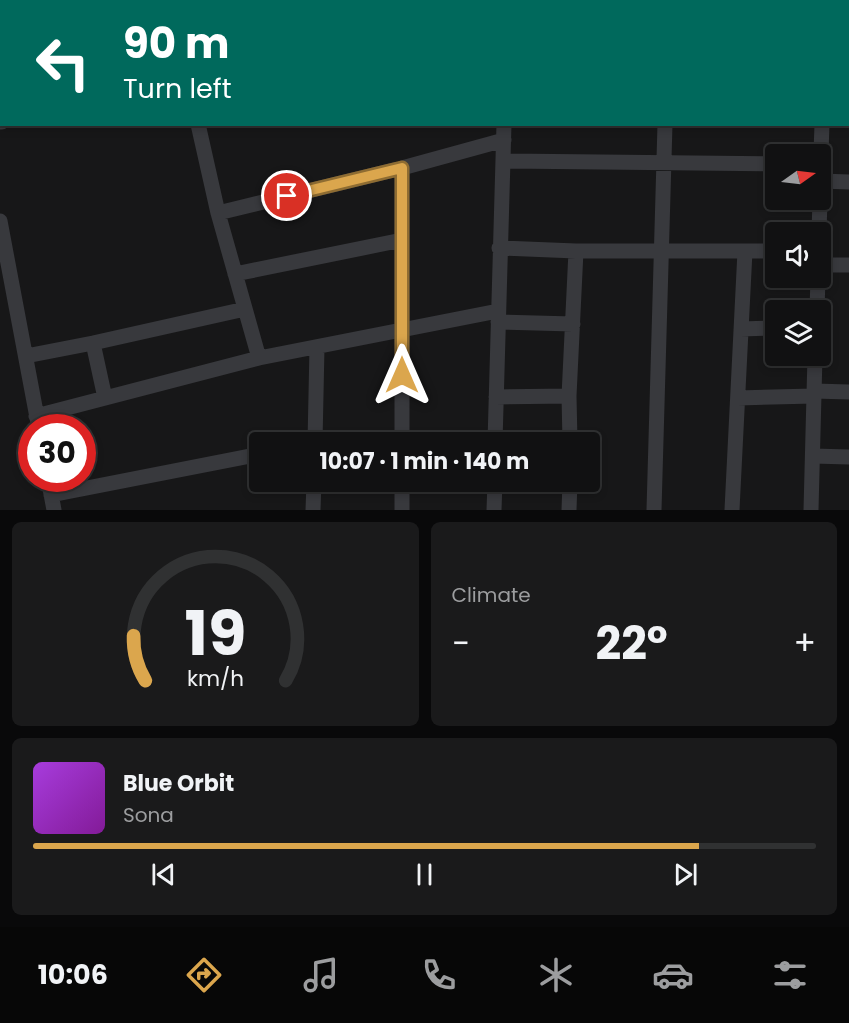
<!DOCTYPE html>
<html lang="en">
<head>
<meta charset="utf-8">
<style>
  body { margin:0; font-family:Poppins,sans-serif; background:#1a1a1b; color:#f1f3f6; height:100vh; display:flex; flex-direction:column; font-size:22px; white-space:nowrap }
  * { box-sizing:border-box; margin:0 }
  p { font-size:20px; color:#9c9d9f }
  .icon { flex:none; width:33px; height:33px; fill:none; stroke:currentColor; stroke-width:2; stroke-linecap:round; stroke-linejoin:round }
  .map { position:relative; height:510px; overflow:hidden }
  .details { display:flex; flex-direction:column; gap:12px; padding:12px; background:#09090a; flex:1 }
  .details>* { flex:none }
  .banner { position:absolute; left:0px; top:0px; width:849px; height:126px; box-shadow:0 3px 9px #0003,0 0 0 2px #303132; background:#00695c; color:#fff; overflow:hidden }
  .needle { width:39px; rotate:76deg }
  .tools { position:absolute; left:765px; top:144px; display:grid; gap:12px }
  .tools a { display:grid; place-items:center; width:66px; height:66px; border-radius:6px; background:#111112; box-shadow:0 3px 9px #0003,0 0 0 2px #303132; font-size:30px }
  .speed { position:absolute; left:18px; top:414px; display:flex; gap:12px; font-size:30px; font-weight:700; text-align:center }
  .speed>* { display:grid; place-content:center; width:78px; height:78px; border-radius:50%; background:#111112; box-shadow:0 3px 9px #0003,0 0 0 2px #303132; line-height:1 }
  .speed .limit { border:9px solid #d22; background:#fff; color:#111 }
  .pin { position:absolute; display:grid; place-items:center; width:51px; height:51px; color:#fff; margin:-26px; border:3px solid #fff; border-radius:50%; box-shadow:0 2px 6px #0007 }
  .me { position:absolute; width:66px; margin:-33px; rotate:0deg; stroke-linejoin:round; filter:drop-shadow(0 0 4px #0008) }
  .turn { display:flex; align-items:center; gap:21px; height:126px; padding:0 24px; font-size:27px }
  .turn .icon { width:78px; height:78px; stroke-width:2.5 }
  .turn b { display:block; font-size:42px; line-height:51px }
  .big { font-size:45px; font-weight:700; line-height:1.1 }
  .details .tile { flex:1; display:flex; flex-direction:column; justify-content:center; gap:9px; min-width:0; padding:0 21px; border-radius:9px; background:#1a1a1b }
  .details .dial { align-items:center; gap:0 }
  .dial svg { height:156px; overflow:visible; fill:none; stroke:#303132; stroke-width:7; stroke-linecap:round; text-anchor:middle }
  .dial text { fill:#f1f3f6; stroke:none }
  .song { display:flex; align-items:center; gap:18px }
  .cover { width:72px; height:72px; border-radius:9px; background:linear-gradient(135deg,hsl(280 70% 55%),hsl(290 70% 35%)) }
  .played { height:6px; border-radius:3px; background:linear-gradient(90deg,#dba64d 85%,#303132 85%) }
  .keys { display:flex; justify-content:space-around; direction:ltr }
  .heat { display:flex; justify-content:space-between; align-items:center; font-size:33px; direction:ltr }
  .details .tiles { flex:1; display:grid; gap:12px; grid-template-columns:1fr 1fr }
  .tile:last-child { grid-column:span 2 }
  .trip { position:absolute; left:249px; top:432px; width:351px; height:60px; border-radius:6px; background:#111112; box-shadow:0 3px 9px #0003,0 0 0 2px #303132; font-weight:700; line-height:60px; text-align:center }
  .tab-bar { display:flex; height:96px; justify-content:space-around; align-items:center; background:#070707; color:#9c9d9f }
  .tab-bar .icon { width:42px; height:42px }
  .tab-bar .selected { color:#dba64d }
  .tab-bar b { font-size:27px; color:#f1f3f6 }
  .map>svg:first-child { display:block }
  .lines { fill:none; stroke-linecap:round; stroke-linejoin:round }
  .minor { stroke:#38393d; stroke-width:15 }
  .route-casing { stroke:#8e6c32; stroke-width:15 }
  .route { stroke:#dba64d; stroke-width:10 }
</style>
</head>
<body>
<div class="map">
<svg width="849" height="510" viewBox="0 0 849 510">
  <rect width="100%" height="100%" fill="#171718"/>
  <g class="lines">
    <path class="minor" d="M41,0V2
      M332,0V2
      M587,0L588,2
      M113,2V0
      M193,2V0
      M259,2V0
      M395,2V0
      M505,2V0
      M668,2V0
      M747,2V0
      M825,2V0
      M848,37H849
      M0,122H2
      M198,124L218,213L259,358
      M504,161L776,164
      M821,181L849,182
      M820,182L822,124
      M218,213L402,168L504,140
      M0,221L39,428
      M819,232L820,200
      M499,248L576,251H776
      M820,265H849
      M235,274L402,240
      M817,310L818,278
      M498,322L573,324
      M741,329L776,328
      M93,343L105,398
      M26,356L93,343L245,309
      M814,391L849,392
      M496,397L569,396
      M738,398L814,396
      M36,416L259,358L498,311
      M315,442L317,347
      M402,442V168
      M495,442L504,124
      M570,442L569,396L576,251
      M813,456L849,457
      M48,478L54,510
      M402,482V510
      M51,495L260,454
      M313,510L314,482
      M494,510L495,482
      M569,510L570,482
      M654,510L665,124
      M732,510L745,251
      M811,510L815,356"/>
  </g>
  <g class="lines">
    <defs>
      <path id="route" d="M287,196L402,168V375"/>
    </defs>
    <use href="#route" class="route-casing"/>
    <use href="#route" class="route"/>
  </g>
</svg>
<div class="tools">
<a><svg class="needle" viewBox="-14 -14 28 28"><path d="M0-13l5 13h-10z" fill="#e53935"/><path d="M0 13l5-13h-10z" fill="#9c9d9f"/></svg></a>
<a><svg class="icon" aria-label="sound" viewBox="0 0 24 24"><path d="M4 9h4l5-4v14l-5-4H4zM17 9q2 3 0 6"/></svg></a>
<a><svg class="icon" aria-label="layers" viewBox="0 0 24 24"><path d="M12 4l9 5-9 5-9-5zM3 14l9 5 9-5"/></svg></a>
</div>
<div class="speed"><div class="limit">30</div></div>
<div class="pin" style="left:287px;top:196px;background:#d93025"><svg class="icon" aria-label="arrive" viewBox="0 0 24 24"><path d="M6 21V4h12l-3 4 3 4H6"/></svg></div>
<svg class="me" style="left:402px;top:375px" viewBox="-20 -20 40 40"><path d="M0-17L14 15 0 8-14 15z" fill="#dba64d" stroke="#fff" stroke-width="4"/></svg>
<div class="trip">10:07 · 1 min · 140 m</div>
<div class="banner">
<div class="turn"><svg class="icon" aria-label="left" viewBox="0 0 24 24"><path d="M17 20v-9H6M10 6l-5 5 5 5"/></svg><div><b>90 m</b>Turn left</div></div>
</div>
</div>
<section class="details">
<div class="tiles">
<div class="tile dial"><svg viewBox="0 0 100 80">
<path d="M14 69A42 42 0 1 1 86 69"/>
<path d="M14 69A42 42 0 0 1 8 46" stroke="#dba64d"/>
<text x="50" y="56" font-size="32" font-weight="700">19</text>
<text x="50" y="72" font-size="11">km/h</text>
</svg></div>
<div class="tile"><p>Climate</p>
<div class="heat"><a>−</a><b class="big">22°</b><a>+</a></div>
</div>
<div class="tile">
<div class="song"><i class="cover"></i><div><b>Blue Orbit</b><p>Sona</p></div></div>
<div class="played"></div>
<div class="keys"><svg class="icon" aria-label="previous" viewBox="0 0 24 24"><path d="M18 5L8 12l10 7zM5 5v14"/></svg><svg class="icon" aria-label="pause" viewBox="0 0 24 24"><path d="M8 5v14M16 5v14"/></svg><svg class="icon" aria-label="next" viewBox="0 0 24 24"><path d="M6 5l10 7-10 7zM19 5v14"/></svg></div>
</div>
</div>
</section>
<nav class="tab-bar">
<b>10:06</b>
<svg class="icon selected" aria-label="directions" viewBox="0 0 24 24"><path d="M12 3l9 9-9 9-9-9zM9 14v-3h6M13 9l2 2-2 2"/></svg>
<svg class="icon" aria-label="music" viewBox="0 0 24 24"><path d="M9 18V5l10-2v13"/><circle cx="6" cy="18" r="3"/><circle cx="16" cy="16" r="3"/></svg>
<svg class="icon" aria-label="phone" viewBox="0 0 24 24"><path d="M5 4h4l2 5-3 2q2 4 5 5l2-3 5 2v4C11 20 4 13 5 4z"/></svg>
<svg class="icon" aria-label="climate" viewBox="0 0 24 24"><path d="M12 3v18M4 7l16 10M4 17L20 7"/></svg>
<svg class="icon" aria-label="car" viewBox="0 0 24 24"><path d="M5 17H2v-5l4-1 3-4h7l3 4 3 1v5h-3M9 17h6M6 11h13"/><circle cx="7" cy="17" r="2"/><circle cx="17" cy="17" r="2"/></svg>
<svg class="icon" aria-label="filters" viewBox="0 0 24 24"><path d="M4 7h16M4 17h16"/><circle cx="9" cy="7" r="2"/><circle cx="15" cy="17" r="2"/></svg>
</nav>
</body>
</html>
